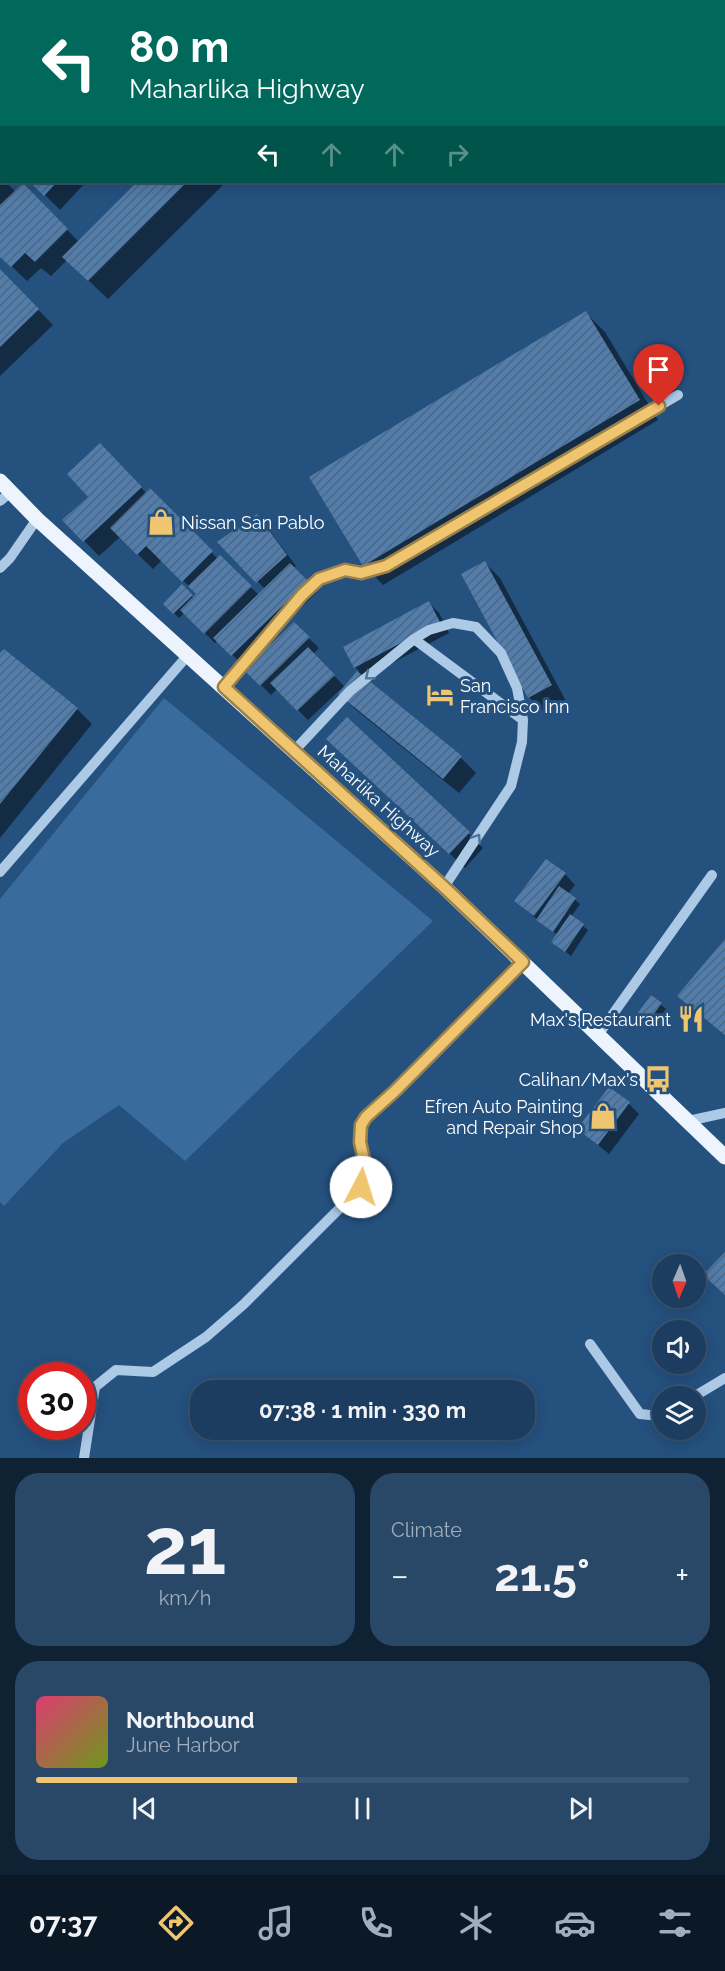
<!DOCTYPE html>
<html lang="en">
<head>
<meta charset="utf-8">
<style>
  body { margin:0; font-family:Raleway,sans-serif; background:#294868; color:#f1f3f6; height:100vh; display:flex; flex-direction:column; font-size:22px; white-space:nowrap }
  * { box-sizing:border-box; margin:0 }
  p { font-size:20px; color:#a0aebd }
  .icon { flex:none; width:33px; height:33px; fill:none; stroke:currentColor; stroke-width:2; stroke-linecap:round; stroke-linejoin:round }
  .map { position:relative; height:1458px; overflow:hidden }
  .side { display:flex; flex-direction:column; gap:15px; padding:15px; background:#0f2234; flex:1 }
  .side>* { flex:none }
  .top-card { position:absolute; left:0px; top:0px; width:726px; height:183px; box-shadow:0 3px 15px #0003,0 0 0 2px #3a5674; background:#00695c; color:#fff; overflow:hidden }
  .needle { width:39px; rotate:182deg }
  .controls { position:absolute; left:652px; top:1254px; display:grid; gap:12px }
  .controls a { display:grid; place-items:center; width:54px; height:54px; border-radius:50%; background:#1c3d5f; box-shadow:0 3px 15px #0003,0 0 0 2px #3a5674; font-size:30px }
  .speed { position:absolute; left:18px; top:1362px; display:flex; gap:12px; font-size:30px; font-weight:700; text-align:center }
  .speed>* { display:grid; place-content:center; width:78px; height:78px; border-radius:50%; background:#1c3d5f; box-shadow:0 3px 15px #0003,0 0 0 2px #3a5674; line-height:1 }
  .speed .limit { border:9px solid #d22; background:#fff; color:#111 }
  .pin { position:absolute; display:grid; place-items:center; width:51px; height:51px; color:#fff; margin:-62px -26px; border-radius:50% 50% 50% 0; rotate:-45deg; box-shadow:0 0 6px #0007 }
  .pin .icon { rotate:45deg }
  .me { position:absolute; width:66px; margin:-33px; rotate:5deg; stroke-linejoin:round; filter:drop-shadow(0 0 4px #0008) }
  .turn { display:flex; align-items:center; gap:21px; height:126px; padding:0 30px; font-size:27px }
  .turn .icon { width:78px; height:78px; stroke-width:2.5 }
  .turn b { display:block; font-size:42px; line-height:51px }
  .lanes { display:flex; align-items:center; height:57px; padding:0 30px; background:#0003; justify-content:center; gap:30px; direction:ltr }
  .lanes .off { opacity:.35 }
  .big { font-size:45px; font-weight:700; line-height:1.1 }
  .side .card { flex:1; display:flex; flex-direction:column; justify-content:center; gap:9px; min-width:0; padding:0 21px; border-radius:24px; background:#294868 }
  .side .dial { align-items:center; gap:0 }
  .dial b { font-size:78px; line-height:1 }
  .song { display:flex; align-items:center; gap:18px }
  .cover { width:72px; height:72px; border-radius:9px; background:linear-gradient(135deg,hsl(340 70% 55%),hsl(80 70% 35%)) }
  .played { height:6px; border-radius:3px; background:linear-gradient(90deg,#efc570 40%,#3a5674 40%) }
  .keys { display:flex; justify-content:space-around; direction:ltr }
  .heat { display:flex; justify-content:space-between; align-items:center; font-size:33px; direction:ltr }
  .side .tiles { flex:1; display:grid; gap:15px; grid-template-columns:1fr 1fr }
  .card:last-child { grid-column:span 2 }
  .trip { position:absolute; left:190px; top:1380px; width:345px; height:60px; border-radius:24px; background:#1c3d5f; box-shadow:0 3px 15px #0003,0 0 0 2px #3a5674; font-weight:700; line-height:60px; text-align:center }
  .menu { display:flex; height:96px; justify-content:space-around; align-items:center; background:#0b1826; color:#a0aebd }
  .menu .icon { width:42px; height:42px }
  .menu .current { color:#efc570 }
  .menu b { font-size:27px; color:#f1f3f6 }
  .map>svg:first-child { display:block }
  .green { fill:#3a6b9d }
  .shadow { fill:#0007 }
  .building { fill:url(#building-hatch) }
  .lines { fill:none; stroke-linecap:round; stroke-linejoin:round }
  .minor { stroke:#acc9e6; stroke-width:10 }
  .major { stroke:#edf4fd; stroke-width:15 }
  .oneway { stroke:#4e759e }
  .route-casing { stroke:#9b8049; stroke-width:15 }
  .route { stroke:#efc570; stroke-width:10 }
  .labels { text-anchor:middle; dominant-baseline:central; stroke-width:6; stroke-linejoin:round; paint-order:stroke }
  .poi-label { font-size:18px; fill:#fff; stroke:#25517f; text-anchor:end }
  .street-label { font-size:18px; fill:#fff; stroke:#25517f }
</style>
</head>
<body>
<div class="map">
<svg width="725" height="1458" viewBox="0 0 725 1458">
  <defs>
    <pattern id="building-hatch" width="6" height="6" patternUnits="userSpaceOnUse" patternTransform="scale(1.5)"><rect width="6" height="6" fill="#527daa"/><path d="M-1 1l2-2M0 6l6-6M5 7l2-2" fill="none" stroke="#4f6780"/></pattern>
  </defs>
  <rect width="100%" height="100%" fill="#25517f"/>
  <path class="green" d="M164,698L433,921L185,1161L119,1105L63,1143L4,1206L0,1202V899Z"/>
  <path class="shadow" d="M0,0H61L60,2H2V57L0,59Z
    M205,0H313L312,2H204Z
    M320,0H389L390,2H319Z
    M0,175L2,182H6L16,192L23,185L79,242L139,182H226L108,299L67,260L51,276L41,268L27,281L0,255Z
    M32,182H86L60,210Z
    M0,271L53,325L0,376Z
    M586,313L605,332L658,420L383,585L364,565L311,477Z
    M115,460L147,494L150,491L218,559L220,557L259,595L265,589L219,542L257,516L267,527L296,566L293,568L317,592L243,665L218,641L215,643L184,613L179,618L165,604L182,586L194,598L197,594L162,560L153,569L120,537L99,556L64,520L90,497Z
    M485,563L500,578L566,701L544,712L529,697Z
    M429,603L439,613L449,633L364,678L461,758L476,773L459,793L355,709L340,694L345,688L344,686L308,720L277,689L271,695L246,670L294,624L319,648L313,654L345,687L359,671L355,667Z
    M0,655L77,709L92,724L0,838Z
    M344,754L468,833L483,848L465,868Z
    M546,861L565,874L575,885L568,894L580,904L571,917L588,930L571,956L553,942L558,935L542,924L516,900Z
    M651,997L666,1009L650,1030L640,1023Z
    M629,1104L639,1114L609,1154L579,1129Z"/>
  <path class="building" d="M30,182H57L44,196Z
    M137,182H187L88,281L62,257Z
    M23,183L68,229L35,262L25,253L11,267L0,257V205Z
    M0,269L39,309L0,347Z
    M586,311L640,400L363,566L309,477Z
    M100,443L142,487L83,542L62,520L88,497L67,474Z
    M150,488L213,551L182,582L146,546L137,555L110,528Z
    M257,514L287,555L256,583L217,542Z
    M220,555L252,586L204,634L180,610L196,594L188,586Z
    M485,561L552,685L528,698L461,574Z
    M290,563L308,581L231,656L213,638Z
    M182,584L193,595L173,614L163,604Z
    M429,601L440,622L354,668L343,647Z
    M294,622L310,637L260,686L244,670Z
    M308,647L335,675L297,711L270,683Z
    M4,649L78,708L0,804V653Z
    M357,671L462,756L443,779L338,694Z
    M347,717L470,832L449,854L326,739Z
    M546,859L566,873L534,916L514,901Z
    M559,886L576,898L553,932L536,920Z
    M570,914L584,924L565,952L551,942Z
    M725,939V1035L677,996Z
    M651,995L662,1003L645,1026L634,1018Z
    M609,1087L630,1102L598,1145L577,1129Z
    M725,1252V1295L703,1275Z"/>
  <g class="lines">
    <path class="minor" d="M0,64L2,63
      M0,501L11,492
      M0,568L10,558L37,519
      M414,639L523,720
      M224,687L302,595L319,578L345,570L361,573L386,565L678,395
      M294,751L350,691L414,639L429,630L453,623L476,627L501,653L517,688L523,720L522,742L511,786L444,887
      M0,872L188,655
      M598,1035L712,875
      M688,1121L725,1113
      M590,1344L640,1414L659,1416L663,1414
      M695,1396L725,1378
      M84,1458L95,1387L116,1370L153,1372L206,1337L244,1304L361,1187L366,1169L359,1142L361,1125L366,1117L395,1091L523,962"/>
    <path class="major" d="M0,481L37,519L444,887L725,1157"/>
  </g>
  <defs><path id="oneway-chevron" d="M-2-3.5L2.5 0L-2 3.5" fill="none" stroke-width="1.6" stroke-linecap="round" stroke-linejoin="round" transform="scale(1.5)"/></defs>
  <g class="oneway">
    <use href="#oneway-chevron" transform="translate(369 676) rotate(141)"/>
    <use href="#oneway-chevron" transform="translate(477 838) rotate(-56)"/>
  </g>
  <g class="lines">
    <defs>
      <path id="route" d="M361,1187L366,1169L360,1142L361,1125L366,1117L395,1091L523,962L444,887L224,687L302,595L319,579L345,570L361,573L386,566L659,406"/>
    </defs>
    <use href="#route" class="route-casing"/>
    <use href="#route" class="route"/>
  </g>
  <defs>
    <symbol id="shop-bare" viewBox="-9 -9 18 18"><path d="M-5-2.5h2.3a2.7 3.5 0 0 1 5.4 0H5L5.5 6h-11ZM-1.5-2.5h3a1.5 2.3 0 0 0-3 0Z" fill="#efc570" stroke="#25517f" stroke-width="2.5" paint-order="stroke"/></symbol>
    <symbol id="hotel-bare" viewBox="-9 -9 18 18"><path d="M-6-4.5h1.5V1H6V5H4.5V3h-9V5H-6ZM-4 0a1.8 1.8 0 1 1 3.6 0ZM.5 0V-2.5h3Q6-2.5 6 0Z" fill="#efc570" stroke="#25517f" stroke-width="2.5" paint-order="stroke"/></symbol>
    <symbol id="restaurant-bare" viewBox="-9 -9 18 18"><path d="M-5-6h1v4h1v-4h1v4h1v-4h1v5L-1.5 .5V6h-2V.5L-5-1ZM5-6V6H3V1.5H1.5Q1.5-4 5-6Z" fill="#efc570" stroke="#25517f" stroke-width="2.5" paint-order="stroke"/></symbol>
    <symbol id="bus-bare" viewBox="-9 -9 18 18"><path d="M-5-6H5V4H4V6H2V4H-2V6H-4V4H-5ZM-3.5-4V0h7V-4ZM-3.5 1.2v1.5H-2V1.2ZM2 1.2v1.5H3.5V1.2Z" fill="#efc570" stroke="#25517f" stroke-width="2.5" paint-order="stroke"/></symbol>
  </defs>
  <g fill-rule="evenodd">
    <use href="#shop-bare" x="142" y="503" width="38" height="38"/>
    <use href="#hotel-bare" x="421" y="676" width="38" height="38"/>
    <use href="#restaurant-bare" x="672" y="1000" width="38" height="38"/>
    <use href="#bus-bare" x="639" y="1060" width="38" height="38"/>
    <use href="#shop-bare" x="584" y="1097" width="38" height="38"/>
  </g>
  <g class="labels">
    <g class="poi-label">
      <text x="181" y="522" text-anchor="start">Nissan San Pablo</text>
      <text x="460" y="685" text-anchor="start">San<tspan x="460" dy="21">Francisco Inn</tspan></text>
      <text x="671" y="1019">Max's Restaurant</text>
      <text x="638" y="1079">Calihan/Max's</text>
      <text x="583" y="1106">Efren Auto Painting<tspan x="583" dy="21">and Repair Shop</tspan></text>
    </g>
    <g class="street-label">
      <text transform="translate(379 801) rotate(42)">Maharlika Highway</text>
    </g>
  </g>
</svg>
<div class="controls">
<a><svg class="needle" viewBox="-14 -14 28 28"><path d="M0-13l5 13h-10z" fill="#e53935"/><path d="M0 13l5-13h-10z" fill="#a0aebd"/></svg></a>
<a><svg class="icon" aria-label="sound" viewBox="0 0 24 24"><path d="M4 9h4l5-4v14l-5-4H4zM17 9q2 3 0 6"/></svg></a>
<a><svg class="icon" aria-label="layers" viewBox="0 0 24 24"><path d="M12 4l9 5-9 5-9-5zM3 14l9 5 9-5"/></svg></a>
</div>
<div class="speed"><div class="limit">30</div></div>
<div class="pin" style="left:659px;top:406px;background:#d93025"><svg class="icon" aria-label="arrive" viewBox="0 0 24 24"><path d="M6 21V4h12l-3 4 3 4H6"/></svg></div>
<svg class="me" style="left:361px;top:1187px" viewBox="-20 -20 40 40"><circle r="19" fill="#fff"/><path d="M0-13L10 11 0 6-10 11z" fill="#efc570"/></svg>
<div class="trip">07:38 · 1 min · 330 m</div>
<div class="top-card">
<div class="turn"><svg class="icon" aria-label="left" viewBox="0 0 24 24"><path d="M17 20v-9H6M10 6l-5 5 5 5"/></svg><div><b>80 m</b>Maharlika Highway</div></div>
<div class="lanes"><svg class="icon" aria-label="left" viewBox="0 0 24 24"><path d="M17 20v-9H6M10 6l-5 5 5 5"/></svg><svg class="icon off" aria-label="ahead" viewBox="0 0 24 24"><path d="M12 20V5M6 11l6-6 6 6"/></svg><svg class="icon off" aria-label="ahead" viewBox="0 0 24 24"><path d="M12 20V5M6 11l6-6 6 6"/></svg><svg class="icon off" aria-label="right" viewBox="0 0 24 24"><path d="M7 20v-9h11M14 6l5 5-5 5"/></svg></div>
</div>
</div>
<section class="side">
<div class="tiles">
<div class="card dial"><b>21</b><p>km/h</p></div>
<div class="card"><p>Climate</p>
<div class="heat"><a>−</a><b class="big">21.5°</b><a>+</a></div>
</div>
<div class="card">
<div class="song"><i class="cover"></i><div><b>Northbound</b><p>June Harbor</p></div></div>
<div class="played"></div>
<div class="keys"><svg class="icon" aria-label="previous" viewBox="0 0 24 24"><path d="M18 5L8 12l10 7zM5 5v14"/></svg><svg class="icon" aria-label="pause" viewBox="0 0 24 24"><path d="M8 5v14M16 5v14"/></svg><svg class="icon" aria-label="next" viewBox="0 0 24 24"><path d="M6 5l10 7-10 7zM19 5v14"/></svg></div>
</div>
</div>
</section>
<nav class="menu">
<b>07:37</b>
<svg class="icon current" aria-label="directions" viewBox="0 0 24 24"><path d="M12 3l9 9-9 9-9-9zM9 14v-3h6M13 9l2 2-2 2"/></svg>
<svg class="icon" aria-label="music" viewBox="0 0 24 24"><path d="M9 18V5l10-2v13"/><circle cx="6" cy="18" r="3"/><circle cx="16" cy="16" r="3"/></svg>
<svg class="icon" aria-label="phone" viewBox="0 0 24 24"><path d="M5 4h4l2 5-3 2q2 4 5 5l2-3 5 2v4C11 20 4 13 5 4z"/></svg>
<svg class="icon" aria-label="climate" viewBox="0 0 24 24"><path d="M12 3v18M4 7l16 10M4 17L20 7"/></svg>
<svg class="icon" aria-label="car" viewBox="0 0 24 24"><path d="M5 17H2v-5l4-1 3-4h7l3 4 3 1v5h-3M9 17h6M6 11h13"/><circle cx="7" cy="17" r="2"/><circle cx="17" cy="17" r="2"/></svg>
<svg class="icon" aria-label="filters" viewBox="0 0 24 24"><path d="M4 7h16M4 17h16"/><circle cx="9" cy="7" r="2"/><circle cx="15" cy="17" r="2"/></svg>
</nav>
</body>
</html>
